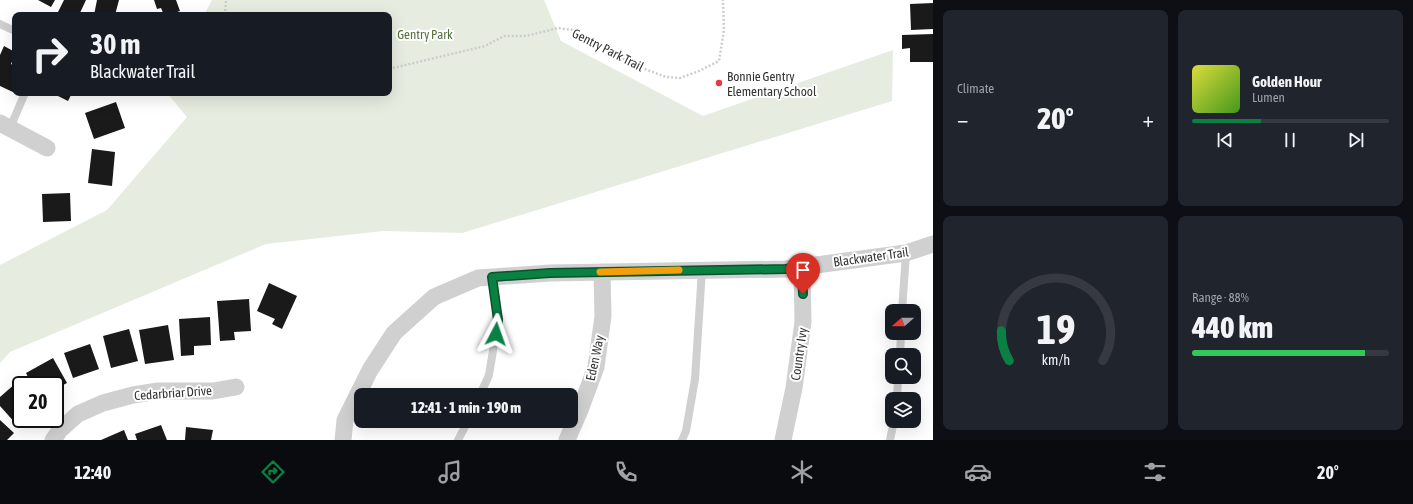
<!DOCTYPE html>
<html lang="en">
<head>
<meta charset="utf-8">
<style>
  body { margin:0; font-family:"Asap Condensed",sans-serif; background:#20242c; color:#f1f3f6; height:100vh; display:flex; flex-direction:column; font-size:15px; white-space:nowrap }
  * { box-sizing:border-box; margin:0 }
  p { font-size:13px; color:#9ea1a6 }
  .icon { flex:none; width:22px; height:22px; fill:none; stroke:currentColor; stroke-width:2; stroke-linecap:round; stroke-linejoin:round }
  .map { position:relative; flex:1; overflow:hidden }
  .details { display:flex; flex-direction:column; gap:10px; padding:10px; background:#0d0f14; width:480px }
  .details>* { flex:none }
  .top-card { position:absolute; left:12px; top:12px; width:380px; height:84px; border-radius:8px; box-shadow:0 4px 16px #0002; background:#171b24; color:#f1f3f6; overflow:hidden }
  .needle { width:26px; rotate:250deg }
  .buttons { position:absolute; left:885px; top:304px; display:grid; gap:8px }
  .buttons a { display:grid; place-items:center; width:36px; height:36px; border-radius:8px; background:#171b24; box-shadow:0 4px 16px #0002; font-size:20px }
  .speed { position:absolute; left:12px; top:376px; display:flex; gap:8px; font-size:20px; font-weight:700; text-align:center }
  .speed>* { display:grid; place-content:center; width:52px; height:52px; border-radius:50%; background:#171b24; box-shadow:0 4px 16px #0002; line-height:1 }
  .speed .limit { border:2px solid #111; border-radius:6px; background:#fff; color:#111 }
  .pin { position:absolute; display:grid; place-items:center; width:34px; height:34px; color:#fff; margin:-41px -17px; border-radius:50% 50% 50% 0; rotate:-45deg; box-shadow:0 0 4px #0007 }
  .pin .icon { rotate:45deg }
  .me { position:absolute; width:44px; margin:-22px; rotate:4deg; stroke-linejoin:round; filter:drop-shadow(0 0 3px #0008) }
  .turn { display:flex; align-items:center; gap:14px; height:84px; padding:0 12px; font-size:18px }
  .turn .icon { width:52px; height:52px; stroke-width:2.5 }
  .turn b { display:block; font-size:28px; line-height:34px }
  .big { font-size:30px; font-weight:800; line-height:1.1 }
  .details .widget { flex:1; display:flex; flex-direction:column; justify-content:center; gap:6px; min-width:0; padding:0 14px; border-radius:8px; background:#20242c }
  .details .dial { align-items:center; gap:0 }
  .dial svg { height:104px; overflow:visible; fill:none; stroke:#363941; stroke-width:7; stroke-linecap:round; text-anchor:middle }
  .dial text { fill:#f1f3f6; stroke:none }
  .song { display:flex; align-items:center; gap:12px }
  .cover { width:48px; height:48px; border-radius:6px; background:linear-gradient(135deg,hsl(60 70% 55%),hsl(100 70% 35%)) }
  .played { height:4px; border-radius:2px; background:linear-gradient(90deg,#0b8043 35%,#363941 35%) }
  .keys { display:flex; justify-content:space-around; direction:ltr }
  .heat { display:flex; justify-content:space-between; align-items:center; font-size:22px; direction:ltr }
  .charge { height:6px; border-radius:3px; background:linear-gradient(90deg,#34c759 88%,#363941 0) }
  .details .tiles { flex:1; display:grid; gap:10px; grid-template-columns:repeat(2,1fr) }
  .trip { position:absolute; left:354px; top:388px; width:224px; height:40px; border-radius:8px; background:#171b24; box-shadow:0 4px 16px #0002; font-weight:800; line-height:40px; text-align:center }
  .tab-bar { display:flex; height:64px; justify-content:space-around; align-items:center; background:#090b0e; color:#9ea1a6 }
  .tab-bar .icon { width:28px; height:28px }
  .tab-bar .active { color:#0b8043 }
  .tab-bar b { font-size:18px; color:#f1f3f6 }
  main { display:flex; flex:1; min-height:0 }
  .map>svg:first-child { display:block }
  .green { fill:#e6ecdf }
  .building { fill:#1a1a1a }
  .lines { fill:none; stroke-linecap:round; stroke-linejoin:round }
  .path { stroke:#cdcdcd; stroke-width:2.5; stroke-dasharray:2 2; stroke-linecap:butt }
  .service { stroke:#d0d0d0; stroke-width:8 }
  .minor { stroke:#d0d0d0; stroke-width:17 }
  .route-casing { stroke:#07532c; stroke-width:10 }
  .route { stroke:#0b8043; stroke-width:7 }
  .slow { stroke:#f59e0b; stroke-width:7 }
  .poi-dot { fill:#e63946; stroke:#fff; stroke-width:1.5 }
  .labels { text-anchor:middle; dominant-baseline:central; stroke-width:4; stroke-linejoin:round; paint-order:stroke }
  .park-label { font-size:13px; fill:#56703f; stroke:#fff }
  .street-label { font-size:13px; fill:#333; stroke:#fff }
  .poi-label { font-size:13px; fill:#333; stroke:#fff; text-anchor:start }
</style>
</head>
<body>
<main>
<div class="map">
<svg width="933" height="440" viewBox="0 0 933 440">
  <rect width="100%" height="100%" fill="#fff"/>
  <path class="green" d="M212,0H544L561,41L703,116L893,50L892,101L462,233L383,231L266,244L10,352L0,363V265L107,210L187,117L167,93H389V15H204Z"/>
  <path class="building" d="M38,0H55L51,7Z
    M64,0H86L79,15H59L57,14Z
    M97,0H119L115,15H94Z
    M154,0H176L180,11L169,15H164L161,8L157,9Z
    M933,3V29L911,30L910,4Z
    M933,34V62H910V48L902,49V35Z
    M4,46L15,52V55L11,64L15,66V93L0,86V55Z
    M52,93H72L68,101Z
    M116,102L125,128L94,139L85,113Z
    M92,149L115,152L112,186L88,183Z
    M70,193L71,221L43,222L42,194Z
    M269,283L297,296L282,329L272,324L275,319L257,311Z
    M249,299L251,331L234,332L235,340L220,341L217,301Z
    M210,317L211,345L194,346V355L181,356L179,319Z
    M168,325L174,360L145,364L139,330Z
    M129,329L138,361L111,368L103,336Z
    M90,344L99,369L73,378L64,353Z
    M53,358L67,383L55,389V385H32L26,373Z
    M16,383L21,389V419H24L17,425L0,406V397Z
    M0,420L14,433L7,440H0Z
    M161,425L167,440H137L135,434Z
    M186,427L213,430L211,440H185Z
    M124,430L128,440H101Z"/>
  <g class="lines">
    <path class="path" d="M225,15L226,0
      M389,69L485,46L504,36H526L558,28L573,30L591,40L609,52L637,66L666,77L680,78L699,71L719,61L724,30L723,0"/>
    <path class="service" d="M0,24L15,31
      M10,128L25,93
      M902,311L906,253
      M900,355L901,333
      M480,395L489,375L498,320L493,277
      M897,399L898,377
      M458,440L468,421
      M682,440L686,431L695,379L702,270
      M890,440L894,421"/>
    <path class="minor" d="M0,123L47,148
      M53,440L60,430L78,414L103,403L133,395L158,391H213L236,387
      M343,440L345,420L370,370L394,333L434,297L478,278L550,273L786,269L906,253L933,244
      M567,440L580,410L596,367L603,316L602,272
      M783,440L794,388L803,322L802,266"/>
  </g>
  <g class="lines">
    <defs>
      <path id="route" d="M496,334L498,320L492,277L550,273L786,269L802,266L803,294"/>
    </defs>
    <use href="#route" class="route-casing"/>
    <use href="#route" class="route"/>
    <path class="slow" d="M600,272L679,270"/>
  </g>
  <circle class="poi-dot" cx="719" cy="83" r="4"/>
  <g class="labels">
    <g class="park-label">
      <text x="425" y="34">Gentry Park</text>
    </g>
    <g class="street-label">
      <text transform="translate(608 50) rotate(27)">Gentry Park Trail</text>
      <text transform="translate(871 257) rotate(-8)">Blackwater Trail</text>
      <text transform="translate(799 354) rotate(-82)">Country Ivy</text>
      <text transform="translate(595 358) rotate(-78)">Eden Way</text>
      <text transform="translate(173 393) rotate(-4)">Cedarbriar Drive</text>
    </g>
    <g class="poi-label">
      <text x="727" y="76">Bonnie Gentry<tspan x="727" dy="15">Elementary School</tspan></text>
    </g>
  </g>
</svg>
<div class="buttons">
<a><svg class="needle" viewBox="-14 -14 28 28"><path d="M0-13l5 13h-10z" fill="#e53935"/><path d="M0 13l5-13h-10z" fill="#9ea1a6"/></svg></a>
<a><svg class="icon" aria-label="search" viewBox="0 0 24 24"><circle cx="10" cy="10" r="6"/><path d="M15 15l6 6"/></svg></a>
<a><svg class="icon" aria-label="layers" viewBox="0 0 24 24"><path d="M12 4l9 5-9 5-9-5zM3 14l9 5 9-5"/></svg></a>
</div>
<div class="speed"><div class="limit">20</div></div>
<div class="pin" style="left:803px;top:294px;background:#d93025"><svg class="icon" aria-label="arrive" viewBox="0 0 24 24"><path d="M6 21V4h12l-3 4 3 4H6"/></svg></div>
<svg class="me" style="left:496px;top:334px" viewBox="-20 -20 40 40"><path d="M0-17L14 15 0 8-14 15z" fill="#0b8043" stroke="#fff" stroke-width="4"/></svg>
<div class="trip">12:41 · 1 min · 190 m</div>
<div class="top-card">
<div class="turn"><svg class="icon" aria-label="right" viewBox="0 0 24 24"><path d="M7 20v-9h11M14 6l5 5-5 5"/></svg><div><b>30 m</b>Blackwater Trail</div></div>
</div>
</div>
<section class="details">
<div class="tiles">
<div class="widget"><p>Climate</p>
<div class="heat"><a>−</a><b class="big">20°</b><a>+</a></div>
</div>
<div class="widget">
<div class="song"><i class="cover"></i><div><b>Golden Hour</b><p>Lumen</p></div></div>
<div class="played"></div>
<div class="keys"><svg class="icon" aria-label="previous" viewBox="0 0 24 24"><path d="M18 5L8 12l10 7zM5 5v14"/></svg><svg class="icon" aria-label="pause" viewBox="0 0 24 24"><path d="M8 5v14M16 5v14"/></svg><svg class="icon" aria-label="next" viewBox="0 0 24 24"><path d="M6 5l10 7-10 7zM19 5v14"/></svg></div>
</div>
<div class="widget dial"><svg viewBox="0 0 100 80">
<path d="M14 69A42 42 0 1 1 86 69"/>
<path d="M14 69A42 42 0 0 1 8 46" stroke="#0b8043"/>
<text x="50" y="56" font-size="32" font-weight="700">19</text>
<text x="50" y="72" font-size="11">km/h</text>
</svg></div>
<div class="widget"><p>Range · 88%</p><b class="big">440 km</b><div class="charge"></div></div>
</div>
</section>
</main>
<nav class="tab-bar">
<b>12:40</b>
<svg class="icon active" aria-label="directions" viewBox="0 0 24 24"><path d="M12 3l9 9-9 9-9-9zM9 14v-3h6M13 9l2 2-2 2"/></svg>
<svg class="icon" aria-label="music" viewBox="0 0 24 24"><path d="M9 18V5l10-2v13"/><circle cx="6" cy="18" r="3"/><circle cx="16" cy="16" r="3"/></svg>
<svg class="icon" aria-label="phone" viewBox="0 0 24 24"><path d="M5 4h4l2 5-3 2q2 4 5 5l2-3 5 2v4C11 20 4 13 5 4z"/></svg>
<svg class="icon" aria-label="climate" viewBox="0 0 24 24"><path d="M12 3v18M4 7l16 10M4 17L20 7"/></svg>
<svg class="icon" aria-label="car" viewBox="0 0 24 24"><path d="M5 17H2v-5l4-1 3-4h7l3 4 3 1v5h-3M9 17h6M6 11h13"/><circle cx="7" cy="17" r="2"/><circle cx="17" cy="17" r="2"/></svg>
<svg class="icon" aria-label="filters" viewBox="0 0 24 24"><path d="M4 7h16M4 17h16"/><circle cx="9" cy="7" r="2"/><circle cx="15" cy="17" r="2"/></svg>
<b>20°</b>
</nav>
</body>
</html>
